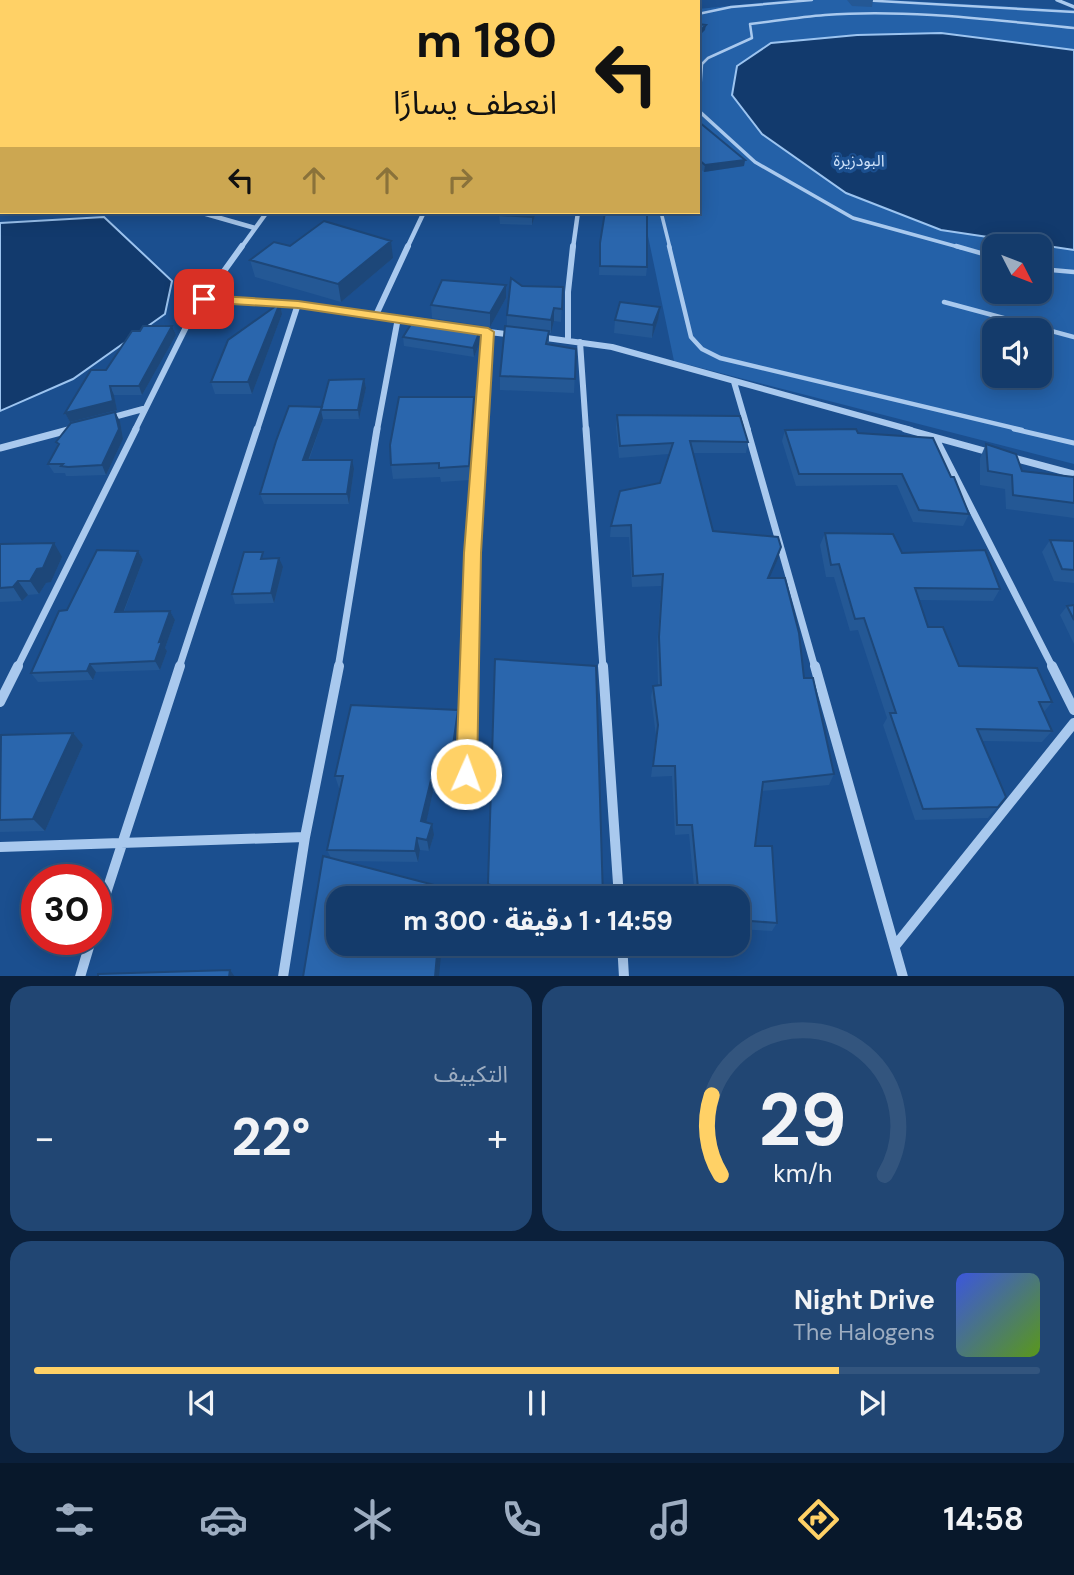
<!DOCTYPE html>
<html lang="ar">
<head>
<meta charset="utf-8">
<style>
  body { margin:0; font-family:"DM Sans","Noto Sans Arabic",sans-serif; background:#214673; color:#f1f3f6; direction:rtl; height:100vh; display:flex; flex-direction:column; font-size:26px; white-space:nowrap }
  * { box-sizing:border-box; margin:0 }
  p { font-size:23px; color:#9dadc1 }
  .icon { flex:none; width:38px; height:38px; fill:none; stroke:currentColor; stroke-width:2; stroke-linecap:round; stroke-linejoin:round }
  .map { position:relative; height:976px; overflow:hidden; direction:ltr }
  .drawer { display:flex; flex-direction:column; gap:10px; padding:10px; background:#0b203b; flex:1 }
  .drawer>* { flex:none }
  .guide { position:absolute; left:0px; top:0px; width:700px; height:214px; box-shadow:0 4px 18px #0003,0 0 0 2px #33557e; direction:rtl; background:#ffd166; color:#111; overflow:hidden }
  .needle { width:46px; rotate:132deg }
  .fabs { position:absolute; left:982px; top:234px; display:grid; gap:14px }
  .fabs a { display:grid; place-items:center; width:70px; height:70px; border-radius:14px; background:#143b6b; box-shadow:0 4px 18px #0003,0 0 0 2px #33557e; font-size:35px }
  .speed { position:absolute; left:21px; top:864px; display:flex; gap:14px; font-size:35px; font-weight:700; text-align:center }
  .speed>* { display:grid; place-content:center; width:91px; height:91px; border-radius:50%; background:#143b6b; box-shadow:0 4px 18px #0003,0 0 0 2px #33557e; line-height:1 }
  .speed .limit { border:10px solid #d22; background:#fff; color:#111 }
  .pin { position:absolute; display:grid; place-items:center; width:60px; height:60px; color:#fff; margin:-30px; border-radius:14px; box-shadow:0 4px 10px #0006 }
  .me { position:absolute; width:77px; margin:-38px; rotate:2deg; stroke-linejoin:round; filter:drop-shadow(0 0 5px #0008) }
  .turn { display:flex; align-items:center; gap:24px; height:147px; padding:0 28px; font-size:32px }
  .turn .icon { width:91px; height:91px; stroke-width:2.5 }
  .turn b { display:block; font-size:49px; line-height:60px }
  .lanes { display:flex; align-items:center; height:66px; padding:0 28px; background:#0003; justify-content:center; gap:35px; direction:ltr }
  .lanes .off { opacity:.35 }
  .big { font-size:52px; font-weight:800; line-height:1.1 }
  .drawer .tile { flex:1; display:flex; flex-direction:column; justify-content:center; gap:10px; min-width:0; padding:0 24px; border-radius:21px; background:#214673 }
  .drawer .dial { align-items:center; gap:0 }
  .dial svg { height:182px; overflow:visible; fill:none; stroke:#33557e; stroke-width:7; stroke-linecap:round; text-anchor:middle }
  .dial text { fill:#f1f3f6; stroke:none }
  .song { display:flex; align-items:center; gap:21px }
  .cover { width:84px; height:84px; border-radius:10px; background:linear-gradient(135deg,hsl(230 70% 55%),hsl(90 70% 35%)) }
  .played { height:7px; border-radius:4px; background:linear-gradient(90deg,#ffd166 80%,#33557e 80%) }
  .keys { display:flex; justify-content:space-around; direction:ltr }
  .heat { display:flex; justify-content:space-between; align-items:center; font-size:38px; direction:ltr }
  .drawer .tiles { flex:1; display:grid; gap:10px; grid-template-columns:1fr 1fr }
  .tile:last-child { grid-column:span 2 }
  .trip { position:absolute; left:326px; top:886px; width:424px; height:70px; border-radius:21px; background:#143b6b; box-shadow:0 4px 18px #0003,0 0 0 2px #33557e; font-weight:800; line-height:70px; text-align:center; direction:rtl }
  .tab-bar { display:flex; height:112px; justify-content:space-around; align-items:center; background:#08182b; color:#9dadc1 }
  .tab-bar .icon { width:49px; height:49px }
  .tab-bar .active { color:#ffd166 }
  .tab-bar b { font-size:32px; color:#f1f3f6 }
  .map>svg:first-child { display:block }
  .green { fill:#2461a8; fill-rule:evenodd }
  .water { fill:#123a6d; stroke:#9cc4f0; stroke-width:2 }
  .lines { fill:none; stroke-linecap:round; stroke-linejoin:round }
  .service-far3 { stroke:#a9c9ee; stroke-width:2.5 }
  .service-far2 { stroke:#a9c9ee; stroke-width:3.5 }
  .service-far1 { stroke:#a9c9ee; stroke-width:4.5 }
  .service { stroke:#a9c9ee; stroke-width:5 }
  .minor-far4 { stroke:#a9c9ee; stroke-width:3.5 }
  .minor-far3 { stroke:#a9c9ee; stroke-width:4.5 }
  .minor-far2 { stroke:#a9c9ee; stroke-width:6 }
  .minor-far1 { stroke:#a9c9ee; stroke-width:7 }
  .minor { stroke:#a9c9ee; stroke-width:10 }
  .wall { fill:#245895 }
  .shaded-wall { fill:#1d4779 }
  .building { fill:#2a66ad; stroke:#1d4779; stroke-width:2 }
  .route { fill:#ffd166; stroke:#a68842; stroke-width:2 }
  .labels { text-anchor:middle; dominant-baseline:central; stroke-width:7; stroke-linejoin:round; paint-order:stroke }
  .far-park-label { font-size:16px; fill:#cfe3fa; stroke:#1b4f8f }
</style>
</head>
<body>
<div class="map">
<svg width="1074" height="977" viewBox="0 0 1074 977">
  <rect width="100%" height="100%" fill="#1b4f8f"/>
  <path class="green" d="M789,0H891L1074,10V464L674,361L643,212H698V9ZM994,247H1040V292H994ZM994,331H1040V376H994Z"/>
  <path class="water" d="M941,33L1074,50V250L941,230L846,193L762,134L732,95L737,66L771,43L857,35Z
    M104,217L172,281L165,314L73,379L0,411V223Z"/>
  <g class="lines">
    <path class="service-far3" d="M860,0L1074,12
      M698,14L731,7L812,0
      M699,108L702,64L708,58L752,38L750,24C775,21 800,17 825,15C908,9 992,20 1074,28"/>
    <path class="service-far2" d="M699,107V111L755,162L853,218L962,248
      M661,212L670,248"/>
    <path class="service-far1" d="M669,246L691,337L702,349L720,358L1022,430
      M956,246L994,257
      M1040,269L1074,272
      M944,302L1074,337"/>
    <path class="service" d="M1014,429L1074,443"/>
    <path class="minor-far4" d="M1057,0L1074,7
      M228,2L230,0
      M328,2L330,0
      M418,2L420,0"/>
    <path class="minor-far3" d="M199,212L255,228
      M241,248L267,212
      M407,248L424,212
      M573,248L578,212"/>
    <path class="minor-far2" d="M204,299L242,246
      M376,315L408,246
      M473,330L514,335
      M539,337L612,347L911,430
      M568,340V292L573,246
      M580,342L586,430
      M734,382L748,430
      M110,418L143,409
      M67,430L72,429
      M135,430L193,313L204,299L298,304L434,323
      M257,430L298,304
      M377,430L398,318
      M481,430L488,332"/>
    <path class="minor-far1" d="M586,429L603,668
      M747,429L815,668
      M905,429L992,453
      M936,439L1053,668
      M0,448L72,429
      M1010,457L1074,474
      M17,668L136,429
      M179,668L257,429
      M338,668L377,429
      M469,668L472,553L481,429"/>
    <path class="minor" d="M603,666L619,898
      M815,666L903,977
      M1052,666L1074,710
      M0,702L18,666
      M466,774L469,666
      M0,847L305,837
      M96,924L180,666
      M622,943L624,977
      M895,946L1074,723
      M80,977L91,940
      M283,977L305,837L339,666"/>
  </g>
  <path class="wall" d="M462,0H484L483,2L462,1Z
    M847,0H873L872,7L852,6Z
    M698,122L745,160L744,166L704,172L698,166Z
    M283,212H349L347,215Z
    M536,212L532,225L500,224L499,215Z
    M600,243L647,267L646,276L599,275Z
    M290,246L393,258L341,302L255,277L250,260Z
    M522,286L563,287L561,322L554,321L551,333H549V344L576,349L574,393L500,390V376L507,326V315Z
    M506,298L490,327L432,318L431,305Z
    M280,303L282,314L252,394H215L211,382Z
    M615,320H658L652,338L614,333Z
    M426,323L482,337L474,357L404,346L403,337Z
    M172,326L176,335L142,395H114L117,410L70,422L65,413L106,370L140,331Z
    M364,379L366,388L359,419H323L309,460L354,469L349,504H264L260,494L322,407Z
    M474,397L475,410L470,480L441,482L440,477L393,479L391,465Z
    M617,415L748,442L746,453H693L713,531L778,559L769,578L804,678L834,774L829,785L761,791L755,846L777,923L772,931L737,929V898H695L689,834L675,835L672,776L651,777L656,736L651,697L653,686L658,685L657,648L661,586L632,587L629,537H610L611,526L660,483L669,454L619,458L616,427Z
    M120,421L123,439L106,475L74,476H66L65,473H54L48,464L58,445L56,442Z
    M785,430L858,433L969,514L963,526L913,522L897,485L796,486L782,441Z
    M986,444L1022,471L1073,477L1074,475V518L1006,509L1005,489L980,485V458Z
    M825,533L902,553L1000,589L993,601L919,600L928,627L959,666L1052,702L1044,712L1052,731L1042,742L982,741L1006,797L988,818L915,820L883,725L887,718L858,630L850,631L834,577H826L820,545Z
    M1050,540L1074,541V583L1054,581L1042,552Z
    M0,544L62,557L51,582L46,583L39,594L28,595L22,601L0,602Z
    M138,551L143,560L124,612L170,611L175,620L165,648L167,651L160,670L96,672L93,680L38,682L31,673L67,610Z
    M265,558L283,567L274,603L235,604L232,594Z
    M1074,605V644L1060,615L1067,606Z
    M458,710L460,723L450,793L433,792L426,822L434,835L429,851L420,850L418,862L342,861L331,858L327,850L340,788H339L335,776Z
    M73,733L83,745L45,831L0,832V737Z
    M488,884L603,898H489Z"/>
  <path class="shaded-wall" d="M706,25L705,30L698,37V33Z
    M745,160L744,166L704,172L705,165Z
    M534,212H536L532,225V217Z
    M391,241L393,258L341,302L338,284Z
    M506,285V298L490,327V313Z
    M280,303L282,314L252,394L248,382Z
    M660,307L658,320L652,338L653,325Z
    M554,308V321L551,333V320Z
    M172,326L176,335L142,395L139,386Z
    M481,328L482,337L474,357L473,348Z
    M364,379L366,388L359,419L358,410Z
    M110,386L114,395L117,410L70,422L65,413Z
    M474,397L475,410L470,480L469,466Z
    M321,410L323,419L305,469L303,460Z
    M115,412L120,421L123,439L106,475L102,465Z
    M352,460L354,469L349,504L347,494Z
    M54,543L62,557L51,582L46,583L39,594L30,581Z
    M781,547L778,559L764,590L768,578Z
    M138,551L143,560L120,621L115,612Z
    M279,558L283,567L274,603L271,593Z
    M18,581L28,595L22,601L13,587Z
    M170,611L175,620L165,648L167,651L160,670L155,661L159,642Z
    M90,664L96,672L93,680L87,671Z
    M458,710L460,723L450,793L448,781Z
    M73,733L83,745L45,831L33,819Z
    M431,780L433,792L424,832L421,821Z
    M432,824L434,835L429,851L427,840Z
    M417,838L420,850L418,862L415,851Z
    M438,943H442L439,977H435Z
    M230,970L235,977H229Z"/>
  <path class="building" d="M522,0H583V2H522Z
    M698,24L706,25L698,33Z
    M698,122H699L745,160L705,165L698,159Z
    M501,212H534L532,217L499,215Z
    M605,212H647V267L600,266V243Z
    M324,221L391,241L338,284L250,260L274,242L290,246Z
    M511,278L522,286L563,287L562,309L554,308L551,320L507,315Z
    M442,280L506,285L490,313L431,305Z
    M620,302L660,307L653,325L615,320Z
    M280,303L248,382H211L228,340Z
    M427,320L481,328L473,348L403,337L413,321L426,323Z
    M143,326H172L139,386H110L113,401L65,413L91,370H106L132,331H140Z
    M505,326L549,331L546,344L576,349L575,379L500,376Z
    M364,379L358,410H321L329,380Z
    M399,397H474L469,466L439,468V463L391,465L390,445Z
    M289,406L322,407L303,460H352L347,494H260L276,441Z
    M115,412L119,429L102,465L68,467L61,466L63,464H48L59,444L56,442L71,423Z
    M617,415L740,416L748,442L690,441L713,531L778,537L781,547L768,578H785L799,633L804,678H813L834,774L763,782L755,846H772L777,923L737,920V898H699L692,825H677L675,766H653L658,725L653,686L661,685L659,637L663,574L633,576L631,525L611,526L620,491L660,483L673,443L620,446Z
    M856,429L858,433L933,438L951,477H954L969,514L919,510L902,474H799L785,430Z
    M986,444L1016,454L1022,471L1074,477V503L1013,495L1012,475L988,471Z
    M825,533L893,534L902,553L985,550L1000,589L915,588L928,627H943L959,666L1037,668L1052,702H1039L1052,731L977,729L1006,797L998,807L923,809L890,713H896L864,618L855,619L839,564L831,565Z
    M1050,540L1074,541V570L1062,569Z
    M54,543L43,568L37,569L30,581H18L13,587L0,588V544Z
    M97,550L138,551L115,612L170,611L159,642L162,641L155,661L90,664L87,671L31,673L59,611L67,610Z
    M244,552H263L261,559L279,558L271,593L232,594Z
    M1074,605V620L1067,606Z
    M495,659L596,666L603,898H524L488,884Z
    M351,705L458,710L448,781L431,780L421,821L432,824L427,840L417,838L415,851L327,850L343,776H335Z
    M73,733L33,819L0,820L1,735Z
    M323,856L442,887L441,898H338V943H438L435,977H303Z
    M230,970L229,977H98V974Z"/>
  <path class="route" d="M204,295L298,301L488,328L494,332L481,553L477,774L474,781L466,784L459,781L456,774L464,553L481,335L298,308L200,302L198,299Z"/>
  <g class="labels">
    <g class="far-park-label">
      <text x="859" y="160">البودزيرة</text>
    </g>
  </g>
</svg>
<div class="fabs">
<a><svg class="needle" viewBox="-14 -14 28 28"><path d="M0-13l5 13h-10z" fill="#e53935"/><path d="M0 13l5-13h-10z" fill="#9dadc1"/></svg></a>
<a><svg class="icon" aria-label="sound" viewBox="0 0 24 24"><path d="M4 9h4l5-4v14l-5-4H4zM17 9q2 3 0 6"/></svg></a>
</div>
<div class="speed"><div class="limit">30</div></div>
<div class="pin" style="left:204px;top:299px;background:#d93025"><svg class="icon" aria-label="arrive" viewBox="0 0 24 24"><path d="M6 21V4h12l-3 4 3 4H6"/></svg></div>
<svg class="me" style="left:466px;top:774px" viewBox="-20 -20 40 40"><circle r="17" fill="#ffd166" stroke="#fff" stroke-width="3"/><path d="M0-11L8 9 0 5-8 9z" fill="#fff"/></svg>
<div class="trip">14:59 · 1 دقيقة · 300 m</div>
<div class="guide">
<div class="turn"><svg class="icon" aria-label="left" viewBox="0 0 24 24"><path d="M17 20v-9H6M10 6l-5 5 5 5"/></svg><div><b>180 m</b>انعطف يسارًا</div></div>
<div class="lanes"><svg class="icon" aria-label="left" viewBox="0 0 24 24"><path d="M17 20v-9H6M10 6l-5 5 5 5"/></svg><svg class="icon off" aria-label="ahead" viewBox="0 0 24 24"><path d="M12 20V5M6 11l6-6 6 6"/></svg><svg class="icon off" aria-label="ahead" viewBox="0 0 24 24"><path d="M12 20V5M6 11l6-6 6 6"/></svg><svg class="icon off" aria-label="right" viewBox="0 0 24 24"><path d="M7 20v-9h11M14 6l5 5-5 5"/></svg></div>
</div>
</div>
<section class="drawer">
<div class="tiles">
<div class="tile dial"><svg viewBox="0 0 100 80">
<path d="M14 69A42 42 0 1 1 86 69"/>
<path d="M14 69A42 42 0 0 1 10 34" stroke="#ffd166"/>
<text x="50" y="56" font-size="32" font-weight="700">29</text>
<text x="50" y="72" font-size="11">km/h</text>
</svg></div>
<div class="tile"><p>التكييف</p>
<div class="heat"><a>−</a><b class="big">22°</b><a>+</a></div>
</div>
<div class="tile">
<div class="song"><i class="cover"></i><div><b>Night Drive</b><p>The Halogens</p></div></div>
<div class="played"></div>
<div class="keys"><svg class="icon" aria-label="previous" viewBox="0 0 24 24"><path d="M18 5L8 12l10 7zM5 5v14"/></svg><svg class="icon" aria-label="pause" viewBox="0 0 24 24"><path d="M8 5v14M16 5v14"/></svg><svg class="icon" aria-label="next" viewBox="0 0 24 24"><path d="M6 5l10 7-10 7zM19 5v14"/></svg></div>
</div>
</div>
</section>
<nav class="tab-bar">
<b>14:58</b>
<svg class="icon active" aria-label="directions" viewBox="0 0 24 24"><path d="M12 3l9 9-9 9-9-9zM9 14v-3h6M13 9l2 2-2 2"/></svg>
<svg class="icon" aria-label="music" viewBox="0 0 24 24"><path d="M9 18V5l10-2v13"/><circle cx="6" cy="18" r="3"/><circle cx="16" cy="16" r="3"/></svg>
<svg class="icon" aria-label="phone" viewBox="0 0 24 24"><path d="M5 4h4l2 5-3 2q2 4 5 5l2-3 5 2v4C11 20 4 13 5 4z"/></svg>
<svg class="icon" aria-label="climate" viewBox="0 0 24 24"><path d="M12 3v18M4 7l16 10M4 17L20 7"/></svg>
<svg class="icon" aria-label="car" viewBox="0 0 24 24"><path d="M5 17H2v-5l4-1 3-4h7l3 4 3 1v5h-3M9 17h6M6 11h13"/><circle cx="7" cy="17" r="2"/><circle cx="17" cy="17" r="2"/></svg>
<svg class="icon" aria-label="filters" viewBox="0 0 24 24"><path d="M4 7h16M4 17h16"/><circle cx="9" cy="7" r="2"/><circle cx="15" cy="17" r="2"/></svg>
</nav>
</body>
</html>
